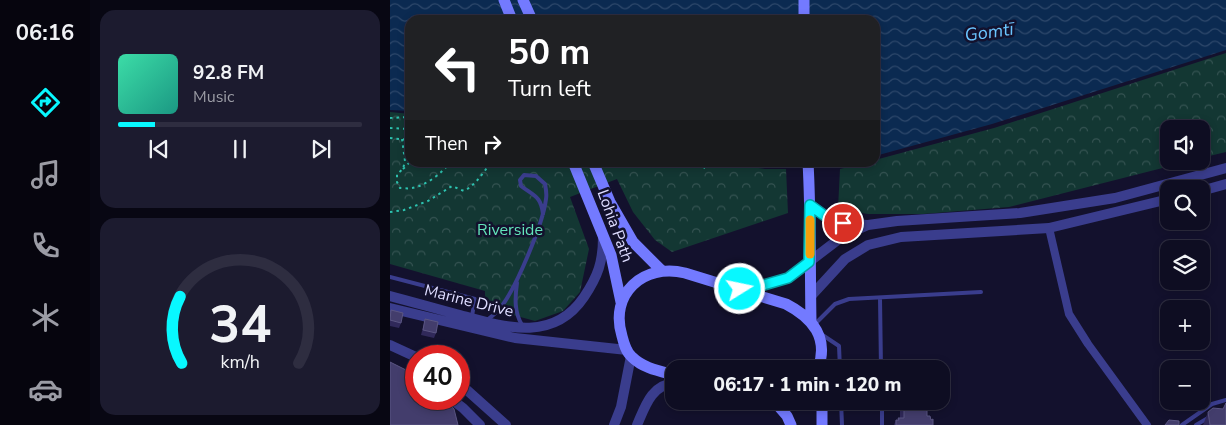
<!DOCTYPE html>
<html lang="en">
<head>
<meta charset="utf-8">
<style>
  body { margin:0; font-family:"Nunito Sans",sans-serif; background:#1c1b2f; color:#f1f3f6; height:100vh; display:flex; flex-direction:column; font-size:19px; white-space:nowrap }
  * { box-sizing:border-box; margin:0 }
  p { font-size:16px; color:#9b9ca5 }
  .icon { flex:none; width:28px; height:28px; fill:none; stroke:currentColor; stroke-width:2; stroke-linecap:round; stroke-linejoin:round }
  .map { position:relative; flex:1; overflow:hidden }
  .details { display:flex; flex-direction:column; gap:10px; padding:10px; background:#080713; width:300px }
  .details>* { flex:none }
  .hud { position:absolute; left:15px; top:15px; width:475px; height:152px; border-radius:15px; box-shadow:0 2px 8px #0003,0 0 0 1px #2e2d40; background:#202124; color:#fff; overflow:hidden }
  .controls { position:absolute; left:770px; top:120px; display:grid; gap:10px }
  .controls a { display:grid; place-items:center; width:50px; height:50px; border-radius:10px; background:#0e0d22; box-shadow:0 2px 8px #0003,0 0 0 1px #2e2d40; font-size:25px }
  .speed { position:absolute; left:15px; top:345px; display:flex; gap:10px; font-size:25px; font-weight:700; text-align:center }
  .speed>* { display:grid; place-content:center; width:65px; height:65px; border-radius:50%; background:#0e0d22; box-shadow:0 2px 8px #0003,0 0 0 1px #2e2d40; line-height:1 }
  .speed .limit { border:8px solid #d22; background:#fff; color:#111 }
  .pin { position:absolute; display:grid; place-items:center; width:42px; height:42px; color:#fff; margin:-21px; border:2px solid #fff; border-radius:50%; box-shadow:0 1px 5px #0007 }
  .me { position:absolute; width:55px; margin:-28px; rotate:80deg; stroke-linejoin:round; filter:drop-shadow(0 0 4px #0008) }
  .turn { display:flex; align-items:center; gap:18px; height:105px; padding:0 20px; font-size:22px }
  .turn .icon { width:65px; height:65px; stroke-width:2.5 }
  .turn b { display:block; font-size:35px; line-height:42px }
  .then { display:flex; align-items:center; height:48px; padding:0 20px; background:#0003; gap:10px; font-size:19px }
  .details .card { flex:1; display:flex; flex-direction:column; justify-content:center; gap:8px; min-width:0; padding:0 18px; border-radius:15px; background:#1c1b2f }
  .details .dial { align-items:center; gap:0 }
  .dial svg { height:130px; overflow:visible; fill:none; stroke:#2e2d40; stroke-width:7; stroke-linecap:round; text-anchor:middle }
  .dial text { fill:#f1f3f6; stroke:none }
  .song { display:flex; align-items:center; gap:15px }
  .cover { width:60px; height:60px; border-radius:8px; background:linear-gradient(135deg,hsl(160 70% 55%),hsl(170 70% 35%)) }
  .played { height:5px; border-radius:2px; background:linear-gradient(90deg,#08f8ff 15%,#2e2d40 15%) }
  .keys { display:flex; justify-content:space-around; direction:ltr }
  .trip { position:absolute; left:275px; top:360px; width:285px; height:50px; border-radius:15px; background:#0e0d22; box-shadow:0 2px 8px #0003,0 0 0 1px #2e2d40; font-weight:800; line-height:50px; text-align:center }
  main { display:flex; flex:1; min-height:0 }
  .tab-bar { display:flex; flex-direction:column; width:90px; justify-content:space-around; align-items:center; background:#06050e; color:#9b9ca5 }
  .tab-bar .icon { width:35px; height:35px }
  .tab-bar .on { color:#08f8ff }
  .tab-bar b { font-size:22px; color:#f1f3f6 }
  .map>svg:first-child { display:block }
  .forest { fill:url(#forest-crowns) }
  .water { fill:url(#water-waves) }
  .lines { fill:none; stroke-linecap:round; stroke-linejoin:round }
  .path { stroke:#2dc2af; stroke-width:2; stroke-dasharray:2.5 4; stroke-linecap:butt }
  .service { stroke:#3a3d8d; stroke-width:4 }
  .minor { stroke:#3a3d8d; stroke-width:8 }
  .tertiary { stroke:#3a3d8d; stroke-width:10 }
  .secondary { stroke:#737aff; stroke-width:11 }
  .wall { fill:#30295a }
  .shaded-wall { fill:#1d1841 }
  .building { fill:#433d6c; stroke:#5b5683 }
  .route-casing { stroke:#05a1a6; stroke-width:12 }
  .route { stroke:#08f8ff; stroke-width:9 }
  .slow { stroke:#f59e0b; stroke-width:9 }
  .labels { text-anchor:middle; dominant-baseline:central; stroke-width:5; stroke-linejoin:round; paint-order:stroke }
  .street-label { font-size:16px; fill:#dedcff; stroke:#13112d }
  .park-label { font-size:16px; fill:#63e5bb; stroke:#13112d }
  .water-label { font-size:18px; font-style:italic; fill:#6ac5ff; stroke:#13112d }
</style>
</head>
<body>
<main>
<nav class="tab-bar">
<b>06:16</b>
<svg class="icon on" aria-label="directions" viewBox="0 0 24 24"><path d="M12 3l9 9-9 9-9-9zM9 14v-3h6M13 9l2 2-2 2"/></svg>
<svg class="icon" aria-label="music" viewBox="0 0 24 24"><path d="M9 18V5l10-2v13"/><circle cx="6" cy="18" r="3"/><circle cx="16" cy="16" r="3"/></svg>
<svg class="icon" aria-label="phone" viewBox="0 0 24 24"><path d="M5 4h4l2 5-3 2q2 4 5 5l2-3 5 2v4C11 20 4 13 5 4z"/></svg>
<svg class="icon" aria-label="climate" viewBox="0 0 24 24"><path d="M12 3v18M4 7l16 10M4 17L20 7"/></svg>
<svg class="icon" aria-label="car" viewBox="0 0 24 24"><path d="M5 17H2v-5l4-1 3-4h7l3 4 3 1v5h-3M9 17h6M6 11h13"/><circle cx="7" cy="17" r="2"/><circle cx="17" cy="17" r="2"/></svg>
</nav>
<section class="details">
<div class="card">
<div class="song"><i class="cover"></i><div><b>92.8 FM</b><p>Music</p></div></div>
<div class="played"></div>
<div class="keys"><svg class="icon" aria-label="previous" viewBox="0 0 24 24"><path d="M18 5L8 12l10 7zM5 5v14"/></svg><svg class="icon" aria-label="pause" viewBox="0 0 24 24"><path d="M8 5v14M16 5v14"/></svg><svg class="icon" aria-label="next" viewBox="0 0 24 24"><path d="M6 5l10 7-10 7zM19 5v14"/></svg></div>
</div>
<div class="card dial"><svg viewBox="0 0 100 80">
<path d="M14 69A42 42 0 1 1 86 69"/>
<path d="M14 69A42 42 0 0 1 13 28" stroke="#08f8ff"/>
<text x="50" y="56" font-size="32" font-weight="700">34</text>
<text x="50" y="72" font-size="11">km/h</text>
</svg></div>
</section>
<div class="map">
<svg width="836" height="425" viewBox="0 0 836 425">
  <defs>
    <pattern id="forest-crowns" width="20" height="18" patternUnits="userSpaceOnUse" patternTransform="scale(1.25)"><rect width="20" height="18" fill="#133733"/><path d="M2 6a3 3 0 1 1 6 0M12 15a3 3 0 1 1 6 0" fill="none" stroke="#355352"/></pattern>
    <pattern id="water-waves" width="16" height="10" patternUnits="userSpaceOnUse" patternTransform="scale(1.25)"><rect width="16" height="10" fill="#0b2a51"/><path d="M0 5q4-4 8 0t8 0" fill="none" stroke="#2e486b"/></pattern>
  </defs>
  <rect width="100%" height="100%" fill="#13112d"/>
  <path class="forest" d="M836,53V152L811,158V129H779V161H800L619,207L533,214H478L448,209L450,169L474,163L485,162V160L604,128Z
    M0,112L20,114V162H322L375,169H396L398,213L282,252L265,240L243,212L227,179L180,197L199,249L190,292L173,311L145,321L95,307V291L0,264Z"/>
  <path class="water" d="M0,0H836V50L602,124L485,156V20H20V111L0,110Z
    M367,163H460C431,170 397,167 367,163Z"/>
  <g class="lines">
    <path class="path" d="M0,118L20,117
      M0,128L20,129
      M0,138L20,140
      M12,139L15,161L13,169L7,174V182L10,188C13,188 18,189 22,188C35,186 53,173 60,162
      M117,162H120
      M302,162L315,168
      M13,169L20,162
      M0,212L14,210L38,201L62,186L74,191C87,184 92,173 102,162"/>
    <path class="service" d="M0,277L85,299L82,316
      M127,283C125,297 124,312 132,325
      M490,298L491,369
      M97,320C102,316 107,313 111,307C126,288 153,224 156,199C157,194 156,189 155,184L146,176L134,175L130,180L131,186C144,196 151,196 153,214
      M425,324L445,304L459,299L591,292
      M431,334L449,346L450,369
      M451,401L452,425
      M492,401V425
      M792,425L822,404L836,400
      M806,425L818,418"/>
    <path class="minor" d="M659,228L679,314L698,344L757,425"/>
    <path class="tertiary" d="M811,191L836,184
      M421,205C440,220 452,223 477,225
      M350,289L370,286L398,278L453,236L478,225L507,221L630,213L725,198L836,168
      M0,296C23,302 47,309 70,315C114,327 163,343 194,297C208,276 213,262 213,237
      M421,296L455,259L478,245L511,237L659,228L779,199
      M0,308L125,338L237,350
      M0,345L26,357
      M69,383L116,425
      M61,399L73,408L90,425
      M224,425L231,407L241,356
      M247,425C255,407 261,385 284,383"/>
    <path class="secondary" d="M114,0L122,20
      M133,0L142,20
      M414,0V20
      M183,162L221,255L231,302
      M203,162L220,202L243,242L271,270
      M418,162C421,216 420,269 421,322
      M284,375C269,371 253,368 242,357C236,352 234,344 232,336C219,294 253,263 295,273L396,304C423,318 439,338 428,369
      M384,401L397,416L401,425
      M432,425V401"/>
  </g>
  <path class="wall" d="M0,312L11,323L9,328L0,326Z
    M35,319L46,333L44,338L31,335Z
    M504,401H540L539,405L537,406V416L543,425H504L506,420H508V418H510V409L504,408Z
    M833,409L836,425H813L818,412Z"/>
  <path class="shaded-wall" d="M506,401H513L510,409L504,408Z
    M536,401H540L539,405L534,408Z"/>
  <path class="building" d="M1,310L13,313L11,323L0,320Z
    M35,319L48,322L46,333L33,330Z
    M0,362L26,375V399H55L64,409L68,425H0Z
    M507,364L536,365L535,368L539,369H507Z
    M514,401H537V416H540L541,420L543,419V425H506V420H509L508,418H514Z
    M836,403V425H820L818,412L823,408L833,409Z
    M779,420L789,421V425H775Z"/>
  <g class="lines">
    <defs>
      <path id="route" d="M350,289L370,286L398,278L419,262L420,205L435,216L453,223"/>
    </defs>
    <use href="#route" class="route-casing"/>
    <use href="#route" class="route"/>
    <path class="slow" d="M420,254V220"/>
  </g>
  <g class="labels">
    <g class="street-label">
      <text transform="translate(225 226) rotate(70)">Lohia Path</text>
      <text transform="translate(79 301) rotate(14)">Marine Drive</text>
    </g>
    <g class="park-label">
      <text x="120" y="230">Riverside</text>
    </g>
    <g class="water-label">
      <text transform="translate(599 32) rotate(-8)">Gomtī</text>
    </g>
  </g>
</svg>
<div class="controls">
<a><svg class="icon" aria-label="sound" viewBox="0 0 24 24"><path d="M4 9h4l5-4v14l-5-4H4zM17 9q2 3 0 6"/></svg></a>
<a><svg class="icon" aria-label="search" viewBox="0 0 24 24"><circle cx="10" cy="10" r="6"/><path d="M15 15l6 6"/></svg></a>
<a><svg class="icon" aria-label="layers" viewBox="0 0 24 24"><path d="M12 4l9 5-9 5-9-5zM3 14l9 5 9-5"/></svg></a>
<a>+</a>
<a>−</a>
</div>
<div class="speed"><div class="limit">40</div></div>
<div class="pin" style="left:453px;top:223px;background:#d93025"><svg class="icon" aria-label="arrive" viewBox="0 0 24 24"><path d="M6 21V4h12l-3 4 3 4H6"/></svg></div>
<svg class="me" style="left:350px;top:289px" viewBox="-20 -20 40 40"><circle r="17" fill="#08f8ff" stroke="#fff" stroke-width="3"/><path d="M0-11L8 9 0 5-8 9z" fill="#fff"/></svg>
<div class="trip">06:17 · 1 min · 120 m</div>
<div class="hud">
<div class="turn"><svg class="icon" aria-label="left" viewBox="0 0 24 24"><path d="M17 20v-9H6M10 6l-5 5 5 5"/></svg><div><b>50 m</b>Turn left</div></div>
<div class="then">Then<svg class="icon" aria-label="right" viewBox="0 0 24 24"><path d="M7 20v-9h11M14 6l5 5-5 5"/></svg></div>
</div>
</div>
</main>
</body>
</html>
